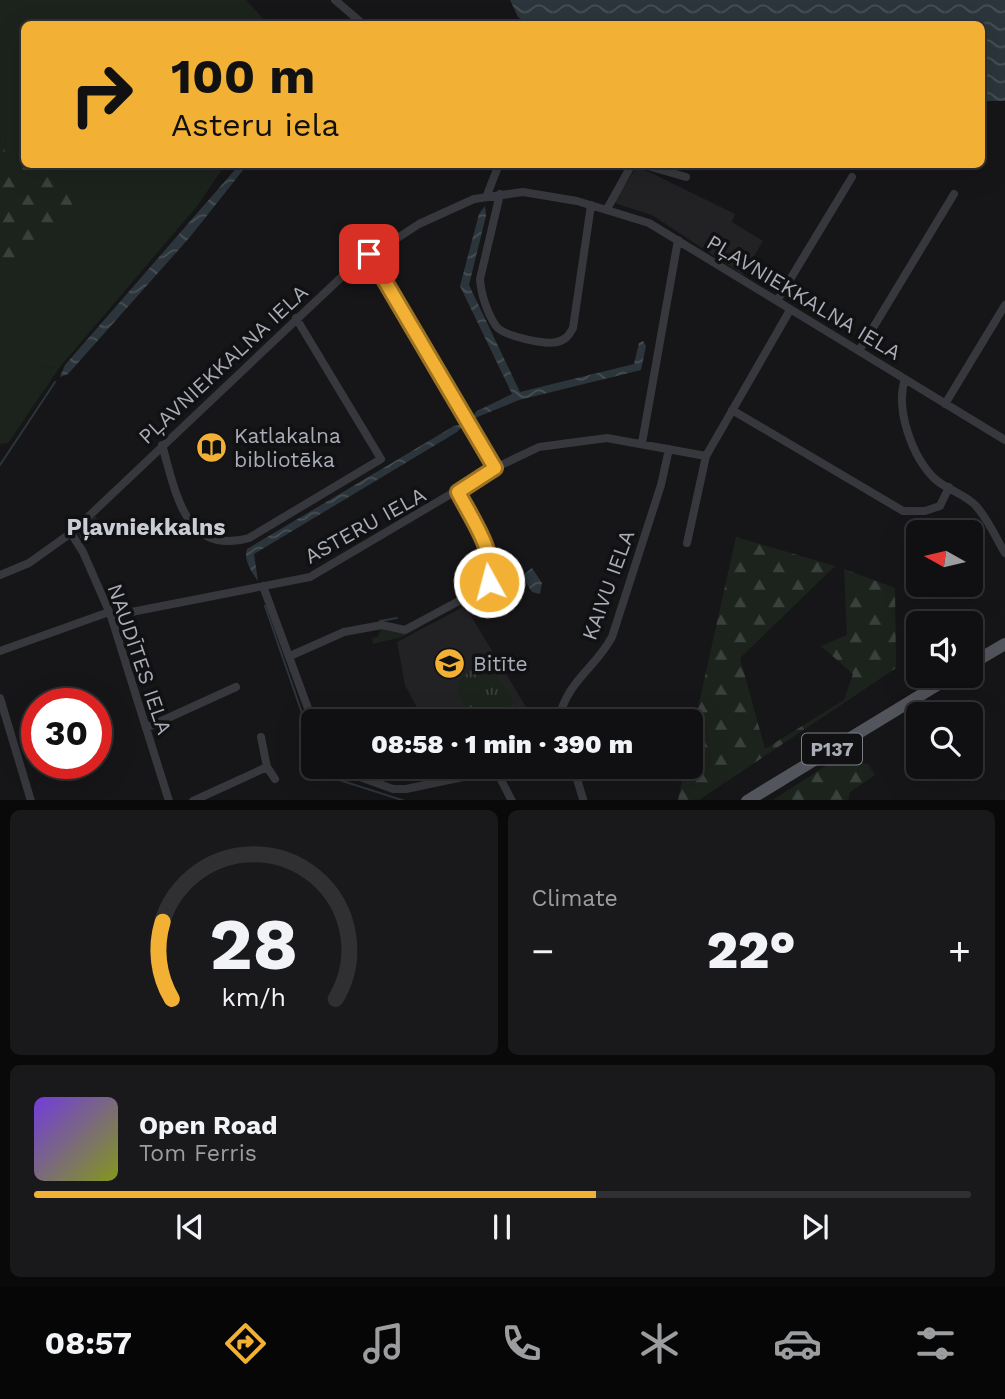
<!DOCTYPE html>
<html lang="en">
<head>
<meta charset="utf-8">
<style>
  body { margin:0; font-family:"Work Sans",sans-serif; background:#19191b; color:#f1f3f6; height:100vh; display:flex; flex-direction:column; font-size:26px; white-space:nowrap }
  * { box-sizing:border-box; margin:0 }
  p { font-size:23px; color:#9c9d9f }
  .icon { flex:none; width:38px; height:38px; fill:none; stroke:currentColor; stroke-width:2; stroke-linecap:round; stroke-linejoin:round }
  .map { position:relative; height:800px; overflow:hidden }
  .panel { display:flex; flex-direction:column; gap:10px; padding:10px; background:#09090a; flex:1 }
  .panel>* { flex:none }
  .top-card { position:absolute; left:21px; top:21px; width:964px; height:147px; border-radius:10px; box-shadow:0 7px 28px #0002,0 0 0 2px #303032; background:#f2b134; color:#111; overflow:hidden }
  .needle { width:46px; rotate:278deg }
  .tools { position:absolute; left:906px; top:520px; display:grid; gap:14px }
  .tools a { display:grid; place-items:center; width:77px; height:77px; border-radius:10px; background:#101012; box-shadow:0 7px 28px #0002,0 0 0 2px #303032; font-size:35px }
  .speed { position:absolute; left:21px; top:688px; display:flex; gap:14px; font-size:35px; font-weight:700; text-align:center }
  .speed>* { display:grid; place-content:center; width:91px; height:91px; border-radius:50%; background:#101012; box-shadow:0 7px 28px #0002,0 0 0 2px #303032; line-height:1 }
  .speed .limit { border:10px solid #d22; background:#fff; color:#111 }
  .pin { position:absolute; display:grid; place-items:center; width:60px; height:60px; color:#fff; margin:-30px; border-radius:14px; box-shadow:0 4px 10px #0006 }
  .me { position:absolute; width:77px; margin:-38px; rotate:353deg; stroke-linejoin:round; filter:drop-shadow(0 0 5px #0008) }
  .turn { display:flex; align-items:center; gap:24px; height:147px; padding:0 35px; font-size:32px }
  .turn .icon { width:91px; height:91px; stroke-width:2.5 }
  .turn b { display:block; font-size:49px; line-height:60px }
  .big { font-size:52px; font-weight:800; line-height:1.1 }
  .panel .widget { flex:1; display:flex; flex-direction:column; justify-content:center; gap:10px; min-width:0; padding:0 24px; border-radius:10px; background:#19191b }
  .panel .dial { align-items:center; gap:0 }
  .dial svg { height:182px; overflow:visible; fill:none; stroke:#303032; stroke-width:7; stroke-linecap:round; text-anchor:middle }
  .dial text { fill:#f1f3f6; stroke:none }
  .song { display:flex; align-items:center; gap:21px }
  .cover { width:84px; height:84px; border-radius:10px; background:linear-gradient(135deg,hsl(260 70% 55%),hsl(70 70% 35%)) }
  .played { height:7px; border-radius:4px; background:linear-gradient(90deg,#f2b134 60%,#303032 60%) }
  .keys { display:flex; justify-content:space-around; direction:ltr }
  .heat { display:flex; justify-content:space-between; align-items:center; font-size:38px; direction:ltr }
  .panel .tiles { flex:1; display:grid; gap:10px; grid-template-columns:1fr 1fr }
  .widget:last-child { grid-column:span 2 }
  .trip { position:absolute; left:301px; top:709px; width:402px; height:70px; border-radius:10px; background:#101012; box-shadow:0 7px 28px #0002,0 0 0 2px #303032; font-weight:800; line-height:70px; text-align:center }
  .tabs { display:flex; height:112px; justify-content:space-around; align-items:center; background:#060607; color:#9c9d9f }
  .tabs .icon { width:49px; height:49px }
  .tabs .selected { color:#f2b134 }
  .tabs b { font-size:32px; color:#f1f3f6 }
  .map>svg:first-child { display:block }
  .built { fill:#222225 }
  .grass { fill:#1c231d }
  .forest { fill:url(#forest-firs) }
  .park { fill:url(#park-tufts) }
  .water { fill:url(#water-waves) }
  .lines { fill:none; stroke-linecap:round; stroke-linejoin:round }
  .stream { stroke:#2c353c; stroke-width:2 }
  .minor { stroke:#37383d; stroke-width:8 }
  .primary { stroke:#53555c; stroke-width:12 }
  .route-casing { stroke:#9d7322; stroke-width:18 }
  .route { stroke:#f2b134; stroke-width:12 }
  .labels { text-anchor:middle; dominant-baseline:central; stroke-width:7; stroke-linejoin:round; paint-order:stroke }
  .shield { fill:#111113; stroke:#7b7e86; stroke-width:2 }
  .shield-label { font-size:19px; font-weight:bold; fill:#a8adb8 }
  .street-label { font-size:21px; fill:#a8adb8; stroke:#111113 }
  .poi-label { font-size:21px; fill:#a8adb8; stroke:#111113; text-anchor:start }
  .neighbourhood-label { font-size:23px; font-weight:bold; fill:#c9ccd4; stroke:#111113 }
</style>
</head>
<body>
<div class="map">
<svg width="1005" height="801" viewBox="0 0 1005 801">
  <defs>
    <pattern id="forest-firs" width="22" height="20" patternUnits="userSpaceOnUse" patternTransform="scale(1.75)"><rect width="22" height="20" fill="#1c231d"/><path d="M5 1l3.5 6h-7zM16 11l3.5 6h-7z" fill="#3a403c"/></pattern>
    <pattern id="park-tufts" width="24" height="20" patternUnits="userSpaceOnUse" patternTransform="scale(1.75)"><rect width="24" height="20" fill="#1c231d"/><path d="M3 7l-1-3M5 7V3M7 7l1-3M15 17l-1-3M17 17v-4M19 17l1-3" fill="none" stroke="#3a403c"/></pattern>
    <pattern id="water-waves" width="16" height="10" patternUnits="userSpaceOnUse" patternTransform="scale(1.75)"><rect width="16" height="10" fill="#2c353c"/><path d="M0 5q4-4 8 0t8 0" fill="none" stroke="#485056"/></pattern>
  </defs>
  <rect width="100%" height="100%" fill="#161618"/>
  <path class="built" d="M637,166L735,214L732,222L763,241L743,275L652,215L617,204L615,201Z
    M95,516L109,532L83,543L78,533Z
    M465,606L526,707L520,721H424L405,685L397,642Z"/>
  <path class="grass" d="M0,0H246L268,24H24V164L4,160L6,129L0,122Z
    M28,165H225L198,205L59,368L37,367L38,383L47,386L8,443L0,444V288L78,217L56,170Z
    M422,626L402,637L373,644L372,638L378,637L381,627Z"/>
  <path class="forest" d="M0,122L6,128L4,160L56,170L79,217L0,288Z
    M37,367L59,368L47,386L38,384Z
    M736,537L835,566L740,658L765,749L844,700L853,674L821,646L847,635L844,569L895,588L896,668L699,800H678L685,767L691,766V739Z
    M835,760L868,764L875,775L850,792L848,800H773Z"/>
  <path class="park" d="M486,661L491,663C496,679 509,689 514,704L508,711L500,710L487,720L473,719C451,685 451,682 486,661Z"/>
  <path class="water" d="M510,0H1005V101H982V24H529L518,17Z
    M239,165H247L190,237L68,374L60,377L65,365Z
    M485,206L486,216L469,285L520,392L634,364L639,343L643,341L646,346L641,370L519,400L470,420L477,411L512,394L460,286L479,214Z
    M464,424L457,432L254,554L258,581C252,573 243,559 247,549L454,426Z
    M532,568L542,583L540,594L532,592L522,576Z"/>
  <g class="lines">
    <path class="stream" d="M0,465L55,382
      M265,606L313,745
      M380,621L397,618
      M321,766L323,772L330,777L405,801"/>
    <path class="minor" d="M335,0L363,24
      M641,164L686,177
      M500,194L480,279C481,294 487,313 496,326C503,336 545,345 557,342C566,340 569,335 573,328L591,205
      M487,195L499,164
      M607,209L632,164
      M369,254L495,468
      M777,301L852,177
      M859,351L954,194
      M905,379C895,409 912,457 935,479C947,490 965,494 976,506C988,519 996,538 1005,553
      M945,404L1005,305
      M732,410L903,511H925L940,506L949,487
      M642,443L678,240
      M162,445C176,492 184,556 249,538L381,459L296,318
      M71,533L83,552L111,616L169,801
      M687,543L706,456
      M0,575L29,563L71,533L350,269L419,224L474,199L523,192L577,201L649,223L1005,440
      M263,586L313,722
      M111,616L310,577L495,468L539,447L607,438L706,456L790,310
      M0,651L109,612
      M290,656L344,632L382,625L405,630L485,587L492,576L491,567L458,492
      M0,698L31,801
      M558,721C568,679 594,670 612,637L661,485L669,449
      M146,728L236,687
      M261,737L267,767L275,779
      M330,766L393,789H406L496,770L512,801
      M573,766L583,799
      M193,801L267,767"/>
    <path class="primary" d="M971,664L1005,644
      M747,801L952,676"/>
  </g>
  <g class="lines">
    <defs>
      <path id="route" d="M369,254L495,468L458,492C470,516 498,555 489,582"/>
    </defs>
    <use href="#route" class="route-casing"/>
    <use href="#route" class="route"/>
  </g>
  <defs>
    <symbol id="library-disc" viewBox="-11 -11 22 22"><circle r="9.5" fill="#f2b134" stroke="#111113"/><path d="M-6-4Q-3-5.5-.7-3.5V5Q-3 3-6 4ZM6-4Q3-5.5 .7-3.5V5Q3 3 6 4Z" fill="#111"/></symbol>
    <symbol id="school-disc" viewBox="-11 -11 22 22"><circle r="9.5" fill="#f2b134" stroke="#111113"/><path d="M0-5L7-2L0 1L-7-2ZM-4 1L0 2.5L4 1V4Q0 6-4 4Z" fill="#111"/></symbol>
  </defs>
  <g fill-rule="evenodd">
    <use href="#library-disc" x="194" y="430" width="35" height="35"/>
    <use href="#school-disc" x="432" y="646" width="35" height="35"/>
  </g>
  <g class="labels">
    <rect class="shield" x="802" y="733.5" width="60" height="31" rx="5"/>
    <g class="shield-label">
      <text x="832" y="749">P137</text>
    </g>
    <g class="street-label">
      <text transform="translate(804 297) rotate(31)">PĻAVNIEKKALNA IELA</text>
      <text transform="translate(223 364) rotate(-43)">PĻAVNIEKKALNA IELA</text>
      <text transform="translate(365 525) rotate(-29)">ASTERU IELA</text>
      <text transform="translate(608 585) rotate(-70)">KAIVU IELA</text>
      <text transform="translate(140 659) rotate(71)">NAUDĪTES IELA</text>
    </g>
    <g class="poi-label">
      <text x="234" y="435">Katlakalna<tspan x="234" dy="24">bibliotēka</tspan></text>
      <text x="473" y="663">Bitīte</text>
    </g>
    <g class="neighbourhood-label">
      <text x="146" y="527">Pļavniekkalns</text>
    </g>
  </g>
</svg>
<div class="tools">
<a><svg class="needle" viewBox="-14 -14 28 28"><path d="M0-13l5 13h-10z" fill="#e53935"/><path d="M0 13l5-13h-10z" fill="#9c9d9f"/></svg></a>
<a><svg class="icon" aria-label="sound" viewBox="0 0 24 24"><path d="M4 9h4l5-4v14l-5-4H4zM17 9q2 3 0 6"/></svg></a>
<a><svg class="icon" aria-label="search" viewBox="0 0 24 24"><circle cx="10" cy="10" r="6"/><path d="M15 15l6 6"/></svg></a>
</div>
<div class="speed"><div class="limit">30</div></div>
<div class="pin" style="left:369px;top:254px;background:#d93025"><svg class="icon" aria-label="arrive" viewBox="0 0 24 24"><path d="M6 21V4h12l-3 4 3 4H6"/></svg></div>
<svg class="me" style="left:489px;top:582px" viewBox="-20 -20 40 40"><circle r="17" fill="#f2b134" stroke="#fff" stroke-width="3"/><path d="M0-11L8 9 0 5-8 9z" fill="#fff"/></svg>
<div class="trip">08:58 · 1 min · 390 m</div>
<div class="top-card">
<div class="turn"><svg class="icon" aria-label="right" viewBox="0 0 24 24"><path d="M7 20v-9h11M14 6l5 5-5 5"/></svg><div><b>100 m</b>Asteru iela</div></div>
</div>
</div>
<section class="panel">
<div class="tiles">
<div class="widget dial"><svg viewBox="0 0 100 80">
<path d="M14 69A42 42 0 1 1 86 69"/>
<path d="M14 69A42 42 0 0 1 10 35" stroke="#f2b134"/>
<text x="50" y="56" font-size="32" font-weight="700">28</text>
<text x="50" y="72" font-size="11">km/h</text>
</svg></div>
<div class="widget"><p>Climate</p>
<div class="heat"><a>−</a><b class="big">22°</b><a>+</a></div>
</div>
<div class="widget">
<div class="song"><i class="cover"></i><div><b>Open Road</b><p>Tom Ferris</p></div></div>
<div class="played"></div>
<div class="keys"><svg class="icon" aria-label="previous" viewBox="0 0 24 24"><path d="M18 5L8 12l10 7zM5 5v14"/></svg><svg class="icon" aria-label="pause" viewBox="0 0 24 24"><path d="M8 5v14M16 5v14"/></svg><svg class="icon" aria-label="next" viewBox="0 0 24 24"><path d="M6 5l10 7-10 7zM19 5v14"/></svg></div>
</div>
</div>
</section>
<nav class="tabs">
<b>08:57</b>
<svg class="icon selected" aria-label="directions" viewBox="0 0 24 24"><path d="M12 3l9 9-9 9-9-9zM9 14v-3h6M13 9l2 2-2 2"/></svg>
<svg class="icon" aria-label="music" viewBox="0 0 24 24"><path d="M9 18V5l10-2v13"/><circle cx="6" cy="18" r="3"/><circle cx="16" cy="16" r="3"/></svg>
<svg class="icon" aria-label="phone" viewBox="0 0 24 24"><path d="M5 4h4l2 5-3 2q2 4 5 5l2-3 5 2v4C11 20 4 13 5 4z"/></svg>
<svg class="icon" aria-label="climate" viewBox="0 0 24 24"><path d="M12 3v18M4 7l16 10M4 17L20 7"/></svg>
<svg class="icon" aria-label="car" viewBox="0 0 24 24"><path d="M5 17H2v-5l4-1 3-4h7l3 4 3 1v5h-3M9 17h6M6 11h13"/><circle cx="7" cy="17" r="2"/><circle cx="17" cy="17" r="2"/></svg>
<svg class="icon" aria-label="filters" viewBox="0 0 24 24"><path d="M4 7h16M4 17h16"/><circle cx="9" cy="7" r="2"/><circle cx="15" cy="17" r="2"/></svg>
</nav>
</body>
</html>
